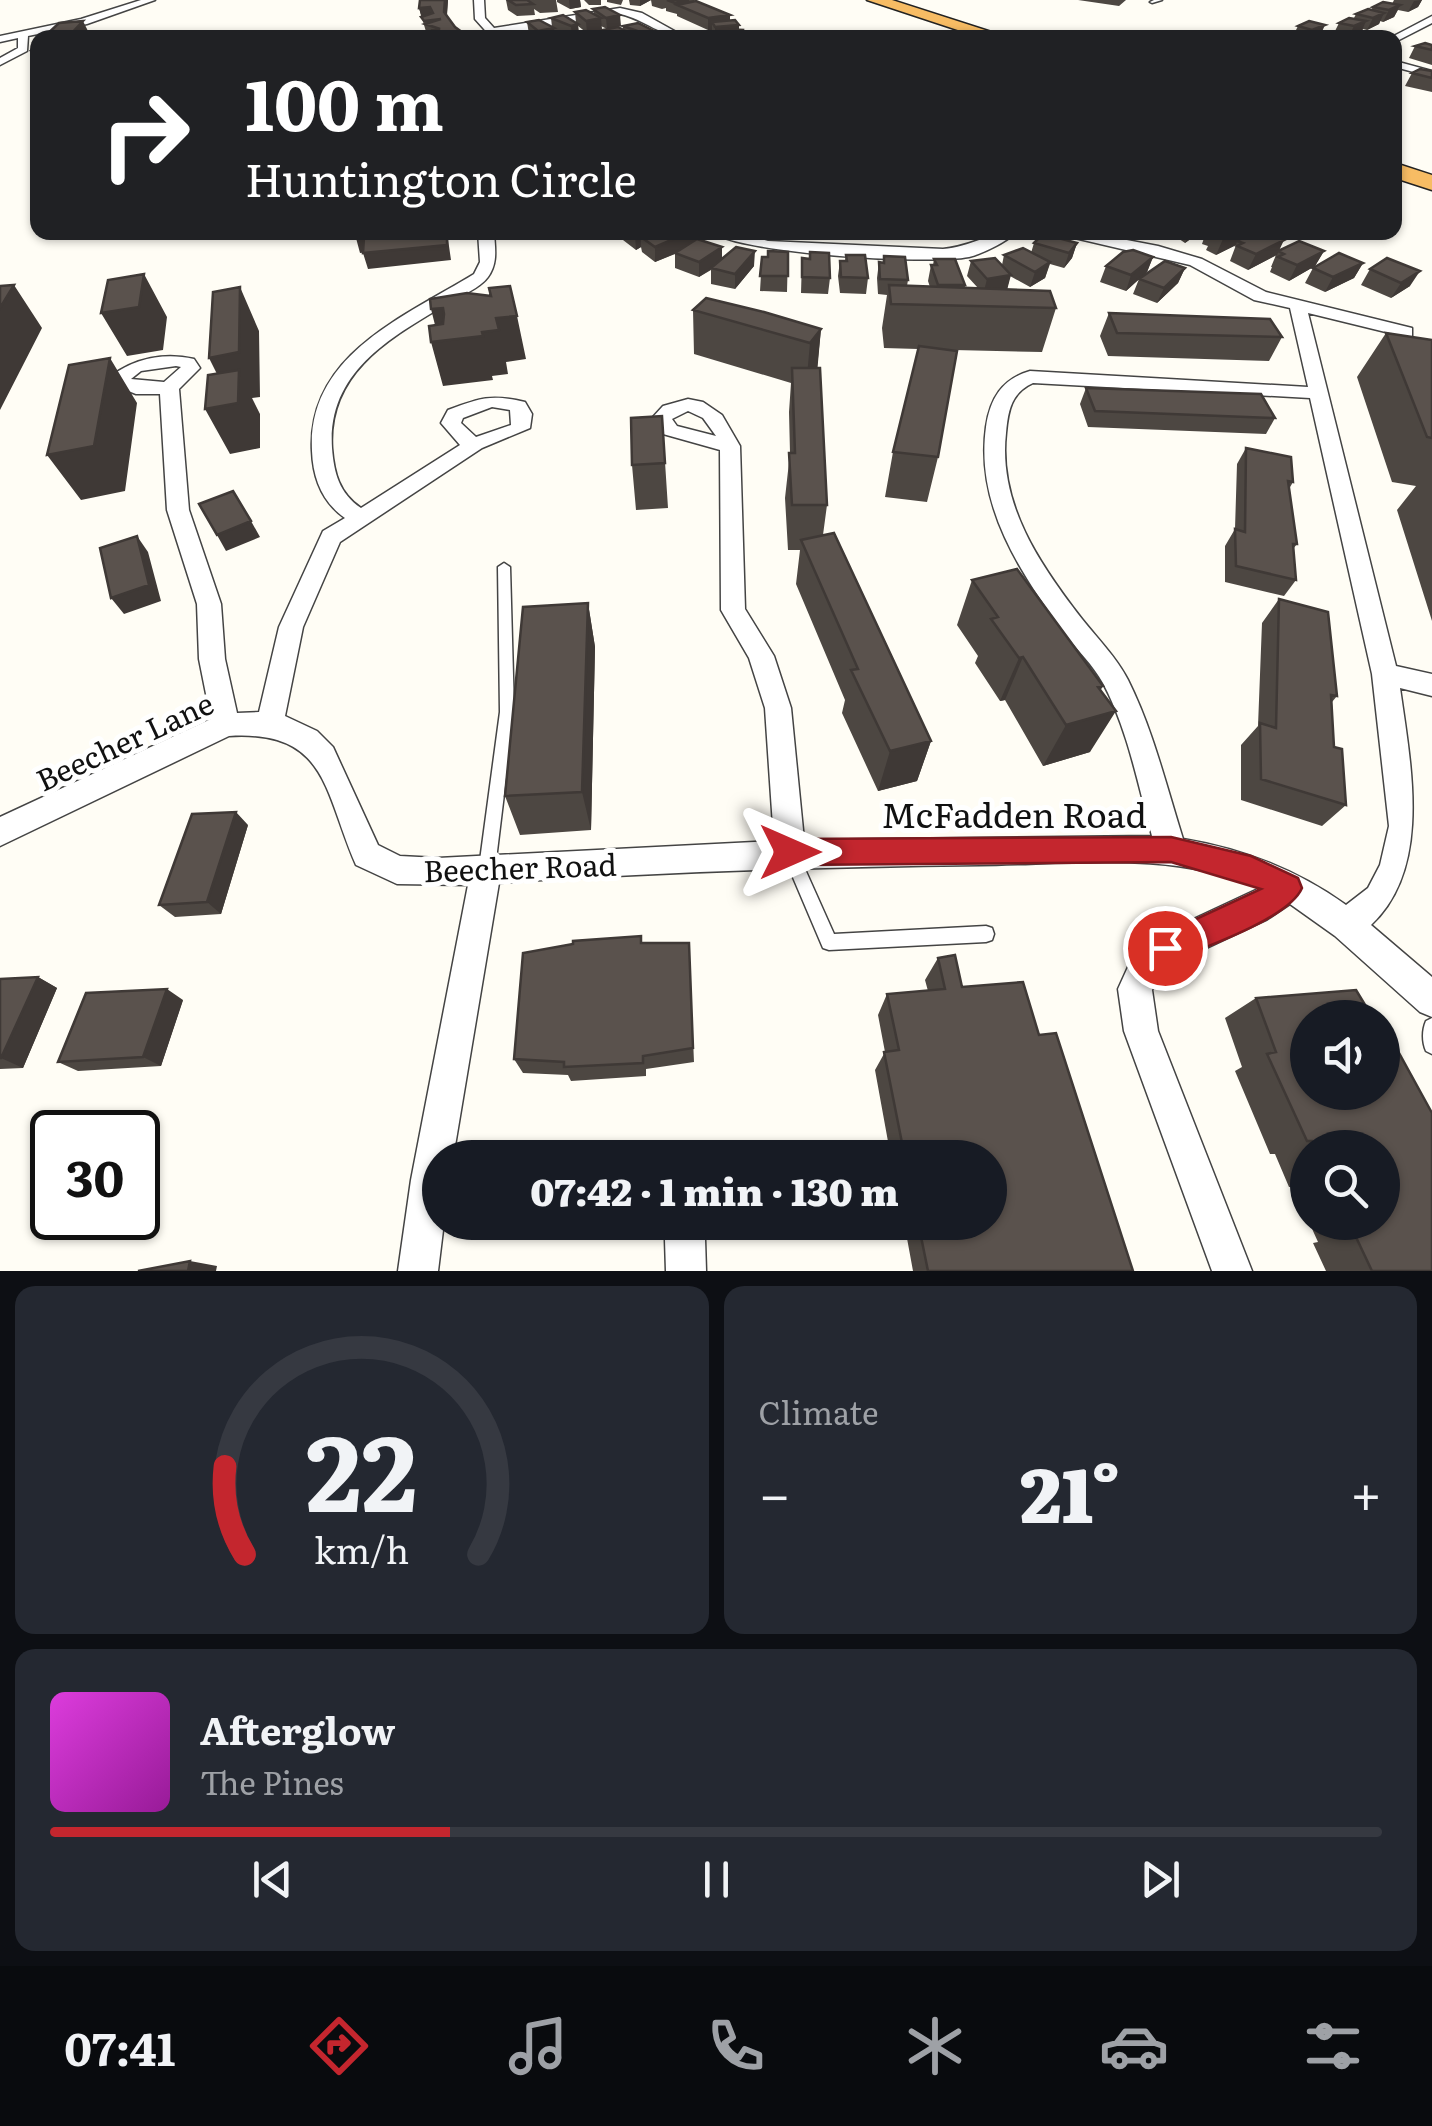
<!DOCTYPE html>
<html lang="en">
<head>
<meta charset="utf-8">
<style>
  body { margin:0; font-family:Literata,serif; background:#242831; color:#f1f3f6; height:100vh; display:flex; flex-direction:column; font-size:38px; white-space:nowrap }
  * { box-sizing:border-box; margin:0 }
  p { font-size:32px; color:#9ea1a6 }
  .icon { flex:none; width:55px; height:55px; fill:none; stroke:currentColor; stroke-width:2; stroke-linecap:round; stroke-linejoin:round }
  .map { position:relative; height:1271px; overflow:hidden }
  .panel { display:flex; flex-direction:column; gap:15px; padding:15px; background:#0d0f14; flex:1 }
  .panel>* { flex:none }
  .guide { position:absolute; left:30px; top:30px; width:1372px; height:210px; border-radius:20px; box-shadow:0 2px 8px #0004; background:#202124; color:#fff; overflow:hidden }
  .tools { position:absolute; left:1290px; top:1000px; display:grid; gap:20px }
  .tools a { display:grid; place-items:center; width:110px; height:110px; border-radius:50%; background:#171b24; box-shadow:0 2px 8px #0004; font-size:50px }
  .speed { position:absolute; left:30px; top:1110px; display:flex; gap:20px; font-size:50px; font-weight:700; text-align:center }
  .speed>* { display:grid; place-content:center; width:130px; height:130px; border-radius:50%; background:#171b24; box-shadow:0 2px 8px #0004; line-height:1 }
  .speed .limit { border:5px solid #111; border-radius:15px; background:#fff; color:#111 }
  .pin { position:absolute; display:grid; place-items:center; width:85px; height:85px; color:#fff; margin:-42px; border:5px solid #fff; border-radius:50%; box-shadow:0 2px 10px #0007 }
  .me { position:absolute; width:110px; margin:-55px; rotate:90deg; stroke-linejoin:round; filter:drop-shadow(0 0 8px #0008) }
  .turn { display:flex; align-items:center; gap:35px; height:210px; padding:0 50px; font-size:45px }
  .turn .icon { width:130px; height:130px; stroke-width:2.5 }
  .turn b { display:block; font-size:70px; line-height:85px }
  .big { font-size:75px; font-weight:800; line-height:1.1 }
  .panel .tile { flex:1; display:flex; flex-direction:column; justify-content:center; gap:15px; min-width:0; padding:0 35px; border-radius:20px; background:#242831 }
  .panel .dial { align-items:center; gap:0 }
  .dial svg { height:260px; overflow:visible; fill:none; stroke:#363941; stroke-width:7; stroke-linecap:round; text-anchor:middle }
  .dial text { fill:#f1f3f6; stroke:none }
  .song { display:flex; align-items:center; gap:30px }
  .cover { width:120px; height:120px; border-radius:15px; background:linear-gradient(135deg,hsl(300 70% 55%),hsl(300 70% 35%)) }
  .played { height:10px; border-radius:5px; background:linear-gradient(90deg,#c4262e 30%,#363941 30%) }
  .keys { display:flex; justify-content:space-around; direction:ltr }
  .heat { display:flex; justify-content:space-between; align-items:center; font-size:55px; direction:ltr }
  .panel .tiles { flex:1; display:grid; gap:15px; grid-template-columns:1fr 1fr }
  .tile:last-child { grid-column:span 2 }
  .trip { position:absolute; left:422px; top:1140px; width:585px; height:100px; border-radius:50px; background:#171b24; box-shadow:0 2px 8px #0004; font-weight:800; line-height:100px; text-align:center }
  .dock { display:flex; height:160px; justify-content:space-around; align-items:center; background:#090b0e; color:#9ea1a6 }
  .dock .icon { width:70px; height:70px }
  .dock .active { color:#c4262e }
  .dock b { font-size:45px; color:#f1f3f6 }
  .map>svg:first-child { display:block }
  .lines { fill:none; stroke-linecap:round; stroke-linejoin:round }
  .service-casing { stroke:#444; stroke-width:3 }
  .minor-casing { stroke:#444; stroke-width:3 }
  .trunk-casing { stroke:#222; stroke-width:3 }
  .service { fill:#fff; fill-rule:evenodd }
  .minor { fill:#fff; fill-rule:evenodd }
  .trunk { fill:#f7bc64; fill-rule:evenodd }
  .wall { fill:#4d4742 }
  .shaded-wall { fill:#3f3936 }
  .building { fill:#5a524d; stroke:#3f3936; stroke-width:2.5 }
  .route { fill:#c4262e; stroke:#7f191e; stroke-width:2.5 }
  .labels { text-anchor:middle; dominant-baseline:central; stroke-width:10; stroke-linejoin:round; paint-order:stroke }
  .street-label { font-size:30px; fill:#111; stroke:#fff }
  .near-street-label { font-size:35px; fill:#111; stroke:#fff }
</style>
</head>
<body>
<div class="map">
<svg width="1432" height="1271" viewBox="0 0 1432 1271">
  <rect width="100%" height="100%" fill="#fffdf5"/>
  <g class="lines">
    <defs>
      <path id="service" d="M1154,0H1162L1152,3L1150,2Z
        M504,563L510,567L514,712L495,868L492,873L487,875L482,873L479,868L500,712L498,567Z
        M791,847L796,849L834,934L986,926L992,928L994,934L992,940L986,942L829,950L823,948L783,854L786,849Z
        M1432,1018V1054L1426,1051C1422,1042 1422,1030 1426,1021Z"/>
      <path id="minor" d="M141,0H155L87,24L28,36L27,51L0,65V58L18,48V38L0,42V36L81,19Z
        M474,0H484L485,18L494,28L620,8L642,13L687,38C663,38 644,19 620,14L492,38L475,19Z
        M1432,16V23L1399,40L1390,38Z
        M1395,61L1432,71V77L1395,67Z
        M478,232H494C495,249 498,263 488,277C480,288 462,295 450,302C392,337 327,371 332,448C334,473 339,493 361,508L460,445L441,423L448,410C480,398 491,394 525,402L532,414L530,428L482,448L340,542L303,627L285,716L317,731L333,747L378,845L400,856L438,858L774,841L765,708L749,658L721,610L720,450L663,434L652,418L663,406L688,399L703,402L722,415L740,446L745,609L774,656L791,708L804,840L1152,836C1138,785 1128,730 1103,683C1093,665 1078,651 1066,635C1021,574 975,506 986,427C990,399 1002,379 1030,371L1308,387L1290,308L1254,300L1190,265L1049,232H1085L1158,246L1202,259L1266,292L1412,328V336L1406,337L1308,313L1396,666L1432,674V696L1400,688C1411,766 1432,868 1371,925L1432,977V1017L1420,1012L1335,936L1290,904L1266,920L1162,969L1152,990L1158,1031L1252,1271H1212L1124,1031L1118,989L1138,945L1260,888C1172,850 1073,864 980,865C820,867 659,872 499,883L453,1158H440V1222H444L438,1271H398L411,1180L468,885L397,884L356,865C324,792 328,730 229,736L0,846V817L211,719L199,659L197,604L167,510L160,394H136L111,384V376C135,358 165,352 194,359L200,368L179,389L189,510L221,604L225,659L237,713L259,712L279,627L323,531L345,518C322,502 313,478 312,451C307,355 404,317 474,274L480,262ZM176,366L181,367L164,382L131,379L141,371ZM1033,383L1310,398L1372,674L1389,826L1380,865L1368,888L1346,905C1296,869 1243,849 1183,839C1166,785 1153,730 1128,680C1116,657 1098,639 1082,619C1040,565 998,504 1006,433C1008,411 1011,393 1033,383ZM492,407L510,410L511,425L476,437L461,423L463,418ZM688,411L703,418L716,436L677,426L672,419Z
        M711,232H736L768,241L943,249C970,247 990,232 1017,232C1005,242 985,253 969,257C928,265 744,254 711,232Z
        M658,1222H698L705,1239L706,1271H666L665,1240Z"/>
      <path id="trunk" d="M867,0H892L1010,38H982Z
        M1395,163L1432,175V190L1395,178Z"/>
    </defs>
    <use href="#service" class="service-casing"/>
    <use href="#minor" class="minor-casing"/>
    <use href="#trunk" class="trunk-casing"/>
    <use href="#service" class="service"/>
    <use href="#minor" class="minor"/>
    <use href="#trunk" class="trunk"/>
  </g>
  <path class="wall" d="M420,0H448L447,16L455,27L470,38H433L427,35L419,8Z
    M506,0H556L558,12L540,13L534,9L535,15L517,16L508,10Z
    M557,0H580L581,7L570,9L557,2Z
    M584,0H601V5H589Z
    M607,0H623L621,5L607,2Z
    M629,0H651L640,6L630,5Z
    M651,0H694V2L730,15V21L739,30H743V38H714L712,30H708L677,16V14L666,11V8L662,9L652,6Z
    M1078,0H1126L1119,6Z
    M1394,0H1422L1418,7L1408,12L1398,10L1394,17L1383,22L1380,21L1379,24L1367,30L1363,29L1361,33L1350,38L1333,35L1339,23L1354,18L1356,14L1371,10L1373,7L1392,4Z
    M593,9L621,26L607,29L601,26L602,30L587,33L578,26L579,35L601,38H565L569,37L554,30L555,38H533L529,34L527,22L552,27L551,18L576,23L575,12L594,14Z
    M1309,21L1320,36L1285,38L1287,34H1294L1298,26Z
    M623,26L654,31L655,38H604L603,30H623Z
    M1432,45V65L1409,58L1415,46Z
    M1432,71V92L1405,86L1412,73Z
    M609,232H693V241L722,247V259L754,266L735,289L711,284V270L699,277L675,268V254L655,262L642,252L641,247L636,250L623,240L622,235L616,237Z
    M838,232H858V236L838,235Z
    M870,232H891L890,237H871Z
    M921,232H944L942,238L923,237Z
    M1169,232H1200L1185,243Z
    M1206,232H1245L1242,239L1279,251H1324L1315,266L1289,281L1270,272L1272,267H1271L1276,255L1248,270L1230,261L1236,245L1216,255L1206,250L1208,246L1202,244Z
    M1034,243H1077L1072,258L1064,268L1050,264L1045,278L1030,287L1010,276L1007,289L1056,308L1042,352L954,350L938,457L927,502L885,497L893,452L918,349L884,348L882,328L887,295L878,294L877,278L879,262L883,263L884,256L908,280L907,286L930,287L928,281L931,265H933L934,259L965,285V288H978L967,276L971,261L1002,265L1004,255L1031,253Z
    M788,252L787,292L760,291L762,257H768Z
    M846,255L868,278L866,294L840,293L838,276L840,261H845Z
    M1153,257L1147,272L1126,291L1100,282L1106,266Z
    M802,258L830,278L828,294L801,293Z
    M1363,263L1354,278L1325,292L1305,283L1313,268Z
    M1185,268L1178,283L1157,303L1133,294L1139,279Z
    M1370,269L1410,286L1391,298L1361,285Z
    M693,310L821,329L817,368L827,505L823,535L931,741L917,781L878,791L842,713L845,700L796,584L800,550H788L785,498L790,453L789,412L791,383L694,354Z
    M1109,313L1282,337L1269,361L1108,356L1100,336Z
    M1386,333L1432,340V621L1397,510L1416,486L1392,482L1357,377Z
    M1086,388L1275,418L1266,434L1088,427L1080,404Z
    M662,416L668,508L636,510L632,465Z
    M1246,448L1293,482L1289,489L1297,544L1293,549L1296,580L1284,596L1225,582V546L1235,529L1237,464Z
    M972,580L1100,690L1090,752L1043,766L1005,700L1000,701L975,663L978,656L957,625Z
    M1279,599L1337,696L1332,702L1334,747L1346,805L1322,826L1241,800V745L1258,726L1262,623Z
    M588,603L595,647L591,830L520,835L505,796Z
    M248,825L221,914L175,917L159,905Z
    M641,936L642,943H689L694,1062L646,1069V1076L571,1081L568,1075L523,1073L514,1059Z
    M938,958L962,987L1039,1035L1133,1271H913L904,1222H990V1158H891L875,1070L885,1052L878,1015L887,994L928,991L925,980Z
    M38,977L57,988L23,1068L0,1069V979Z
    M1356,990L1373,1018H1308V1092H1382V1034L1389,1045L1394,1044L1432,1113V1271H1326L1313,1243L1318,1242L1309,1222H1382V1148H1308V1219L1294,1187H1289L1275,1154H1270L1235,1071L1242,1067L1225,1018L1256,998Z
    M183,1000L161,1066L78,1071L58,1062Z"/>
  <path class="shaded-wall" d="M445,0H448L446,24L444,12Z
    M569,0H580L581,7L570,9Z
    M640,0H651L640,6Z
    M1422,0L1418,7L1408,12L1414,1Z
    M1400,5L1394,17L1383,22L1389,10Z
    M430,7L432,18L422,19L419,8Z
    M1384,13L1379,24L1367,30L1373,18Z
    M620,15L621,26L607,29L606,18Z
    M730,15V26L739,25V36H719V38H715V27L712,22V30H708V18Z
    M601,18L602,30L587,33L586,21Z
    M83,21L89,33L85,38H67Z
    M1366,21L1361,33L1348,38L1354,26Z
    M578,24L579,36L572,38L571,26Z
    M1325,25L1320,36L1309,38L1312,30Z
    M554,28L555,38H539L538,31Z
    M654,31L655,38H643V33Z
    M29,50H38V63H36Z
    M447,232L451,260L368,269L363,253Z
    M640,232H674L641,237V247L636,250L635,235Z
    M690,232H693V246L655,262V247Z
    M1190,232H1200L1185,243Z
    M1237,232H1245L1240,242L1237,241L1236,245L1216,255L1223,239Z
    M364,237L369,252L360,253L356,238Z
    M1284,240L1277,255L1248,270L1256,254Z
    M1077,243L1072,258L1064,268L1069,253Z
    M722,247V262L699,277V262Z
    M755,251L754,266L735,289V274Z
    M1324,251L1315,266L1289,281L1297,265Z
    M1153,257L1147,272L1126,291L1131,275Z
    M1050,262L1045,278L1030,287L1035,272Z
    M1363,263L1354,278L1325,292L1333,277Z
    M1185,268L1178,283L1157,303L1164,288Z
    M1420,271L1410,286L1391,298L1401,283Z
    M144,274L167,317L163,350L127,356L101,313Z
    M1011,275L1007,290L983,295L987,279Z
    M14,285L42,328L0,410V308Z
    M240,287L259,331L260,397L252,398L260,414V448L230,454L205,409L231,402L209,358Z
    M443,308L482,332L496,318L517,316L526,359L506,362L508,374L492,376L493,380L443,386L431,342L439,341L431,309Z
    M821,329L817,373L806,387L810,343Z
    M110,358L137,403L125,491L81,500L47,455Z
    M251,521L260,537L226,551L217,535Z
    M137,536L148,552L161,601L124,614L111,598Z
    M588,603L595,647L591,830L582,792Z
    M1023,657L1005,700L1000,701L1019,658Z
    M1103,686L1083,720L1116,711L1090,752L1043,766L1066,725L1098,687Z
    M931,741L917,781L878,791L890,751Z
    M236,812L248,825L221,914L207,902Z
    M38,977L57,988L23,1068L1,1058Z
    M167,989L183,1000L161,1066L143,1057Z
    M190,1261L217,1266L216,1271H188Z"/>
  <path class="building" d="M420,0H445L444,12L455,27L470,38H440L438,37L452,32L438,35L433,30L440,29L425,24L441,19L424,21L421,17L433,13L430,7L419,8Z
    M508,0H527L533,4L516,5Z
    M667,0H689L675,3Z
    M696,1L730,15L708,18L677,5Z
    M1383,2L1400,5L1389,10L1373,7Z
    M605,7L620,15L606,18L593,9Z
    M1368,9L1384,13L1373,18L1356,14Z
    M586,10L601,18L586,21L575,12Z
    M563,15L578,24L571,26L551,18Z
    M1349,18L1366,21L1354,26L1339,23Z
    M539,20L554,28L538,31L527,22Z
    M735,20L739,25L715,27L712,22Z
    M83,21L67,38H43L59,23Z
    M1309,21L1325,25L1312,30L1298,26Z
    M638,23L654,31L643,33L623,26Z
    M618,27L635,36L620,38L603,30Z
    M721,29L743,30L742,36H719Z
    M591,32L601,38H581L576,35Z
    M1287,34H1304L1307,38H1290Z
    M1425,43L1432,45V50L1415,46Z
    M1420,69L1432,71V78L1412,73Z
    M356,232H391V235L414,232H447V245L363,253L364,237L356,238Z
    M654,232H690L655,247L641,237Z
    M1217,232H1237L1223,239L1213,235Z
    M1255,232H1266L1284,240L1256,254L1237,246L1243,243L1237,241Z
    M1043,234L1077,243L1069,253L1034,243Z
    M697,239L722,247L699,262L675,253Z
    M1299,241L1324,251L1297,265L1278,257L1284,254L1278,251Z
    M736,247L755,251L735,274L711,268Z
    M1023,248L1050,262L1035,272L1004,255Z
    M1133,250L1153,257L1131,275L1106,266L1123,252Z
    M768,251L788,252V276H760L762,257H768Z
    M810,252L829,253L830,278L802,277V258L810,259Z
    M1339,253L1363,263L1333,277L1313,268Z
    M846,255H865L868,278L841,277L840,261H847Z
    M884,256L905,257L908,280L880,279L879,262L884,263Z
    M995,258L1011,275L987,279L971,261Z
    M1387,258L1420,271L1401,283L1370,269Z
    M934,259H955L965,285H938L931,265H937Z
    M1165,261L1185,268L1164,288L1139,279Z
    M144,274L139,307L101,313L108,280Z
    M14,285L0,308V286Z
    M889,285L1050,291L1056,308L891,304Z
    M510,286L517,316L496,318L499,330L482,332L483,336L431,342L429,326L443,324L444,314L443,308L431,309L430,299L467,293L491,296L489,288Z
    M240,287L239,352L209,358L213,292Z
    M706,298L764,312L821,329L810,343L693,310Z
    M1109,313L1270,319L1282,337L1117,333Z
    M1386,333L1432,340V438L1427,437Z
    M919,346L957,351L938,457L893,452Z
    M110,358L94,446L47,455L69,365Z
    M792,368H820L827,505H792L789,453H795Z
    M239,370L238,403L205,409L208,375Z
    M1086,388L1261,394L1275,418L1095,411Z
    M662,416L665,463L632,465L631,418Z
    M1246,448L1291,457L1293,482L1288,481L1297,544H1293L1296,580L1236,566L1235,529L1245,532Z
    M233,491L251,521L217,535L199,504Z
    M834,533L931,741L890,751L851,670L858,669L801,540Z
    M137,536L149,585L111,598L100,548Z
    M1017,569L1103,686L1098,687L1116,711L1066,725L1023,657L1019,658L991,619L998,617L972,580Z
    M1279,599L1328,612L1337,696L1331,695L1334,747L1342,749L1346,805L1261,779L1260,723L1276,728Z
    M588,603L582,792L505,796L523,607Z
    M236,812L207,902L159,905L192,814Z
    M641,936V943H689L693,1048L643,1056V1063L564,1067V1062L514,1059L523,953L573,944V941Z
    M955,955L962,987L1023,982L1039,1035L1056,1033L1133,1271H928L918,1222H990V1158H905L884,1052L899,1050L887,994L945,989L938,958Z
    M38,977L1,1058H0V979Z
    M167,989L143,1057L58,1062L86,993Z
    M1356,990L1373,1018H1308V1092H1382V1034L1389,1045L1394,1044L1432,1113V1271H1372L1355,1235H1360L1354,1222H1382V1148H1315L1312,1141H1307L1267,1054L1276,1052L1256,998Z
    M190,1261L188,1271H138Z"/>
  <path class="route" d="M1171,837L1251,856L1298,878L1302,888C1289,919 1198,950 1165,963L1155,959L1150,948L1155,938L1261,889L1171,862L790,865L780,861L776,852L780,843L790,839Z"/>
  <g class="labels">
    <g class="street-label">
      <text transform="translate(124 740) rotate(-25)">Beecher Lane</text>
      <text transform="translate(520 866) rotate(-2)">Beecher Road</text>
    </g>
    <g class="near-street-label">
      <text x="1014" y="813">McFadden Road</text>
    </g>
  </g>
</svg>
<div class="tools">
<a><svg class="icon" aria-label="sound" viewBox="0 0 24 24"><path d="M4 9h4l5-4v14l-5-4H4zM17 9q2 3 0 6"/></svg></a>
<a><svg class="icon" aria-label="search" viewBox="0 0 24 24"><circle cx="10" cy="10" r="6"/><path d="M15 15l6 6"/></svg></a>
</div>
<div class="speed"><div class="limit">30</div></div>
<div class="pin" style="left:1165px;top:948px;background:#d93025"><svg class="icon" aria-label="arrive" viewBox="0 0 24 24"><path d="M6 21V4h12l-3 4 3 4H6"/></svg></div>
<svg class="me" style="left:790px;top:852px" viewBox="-20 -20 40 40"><path d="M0-17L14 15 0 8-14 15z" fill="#c4262e" stroke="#fff" stroke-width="4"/></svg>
<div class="trip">07:42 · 1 min · 130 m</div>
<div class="guide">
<div class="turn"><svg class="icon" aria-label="right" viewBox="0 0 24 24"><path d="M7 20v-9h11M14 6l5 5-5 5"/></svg><div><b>100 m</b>Huntington Circle</div></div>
</div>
</div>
<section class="panel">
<div class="tiles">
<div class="tile dial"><svg viewBox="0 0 100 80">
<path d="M14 69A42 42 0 1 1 86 69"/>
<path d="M14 69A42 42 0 0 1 8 42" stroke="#c4262e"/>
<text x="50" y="56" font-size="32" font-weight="700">22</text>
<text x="50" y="72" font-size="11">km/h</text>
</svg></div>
<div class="tile"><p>Climate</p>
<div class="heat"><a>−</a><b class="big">21°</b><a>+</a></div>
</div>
<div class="tile">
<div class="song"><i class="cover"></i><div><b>Afterglow</b><p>The Pines</p></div></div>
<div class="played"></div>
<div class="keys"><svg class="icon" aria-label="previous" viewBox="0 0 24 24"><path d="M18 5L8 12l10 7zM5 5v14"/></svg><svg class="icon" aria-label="pause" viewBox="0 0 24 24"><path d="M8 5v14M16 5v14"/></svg><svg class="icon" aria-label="next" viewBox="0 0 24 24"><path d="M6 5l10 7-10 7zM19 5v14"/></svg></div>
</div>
</div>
</section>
<nav class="dock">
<b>07:41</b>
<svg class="icon active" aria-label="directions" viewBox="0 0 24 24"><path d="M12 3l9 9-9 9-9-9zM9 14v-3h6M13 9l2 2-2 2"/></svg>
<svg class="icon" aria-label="music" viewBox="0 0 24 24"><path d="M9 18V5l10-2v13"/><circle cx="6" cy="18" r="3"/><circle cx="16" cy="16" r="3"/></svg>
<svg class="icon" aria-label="phone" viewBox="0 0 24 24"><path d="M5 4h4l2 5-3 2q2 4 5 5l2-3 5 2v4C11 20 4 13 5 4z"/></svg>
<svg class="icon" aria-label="climate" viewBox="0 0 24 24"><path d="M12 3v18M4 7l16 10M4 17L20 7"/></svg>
<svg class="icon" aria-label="car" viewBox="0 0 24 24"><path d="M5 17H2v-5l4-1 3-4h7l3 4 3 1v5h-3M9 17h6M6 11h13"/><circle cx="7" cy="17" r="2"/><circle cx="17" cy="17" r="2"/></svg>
<svg class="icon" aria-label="filters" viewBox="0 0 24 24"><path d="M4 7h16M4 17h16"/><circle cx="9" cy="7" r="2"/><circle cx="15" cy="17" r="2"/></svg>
</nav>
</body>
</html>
